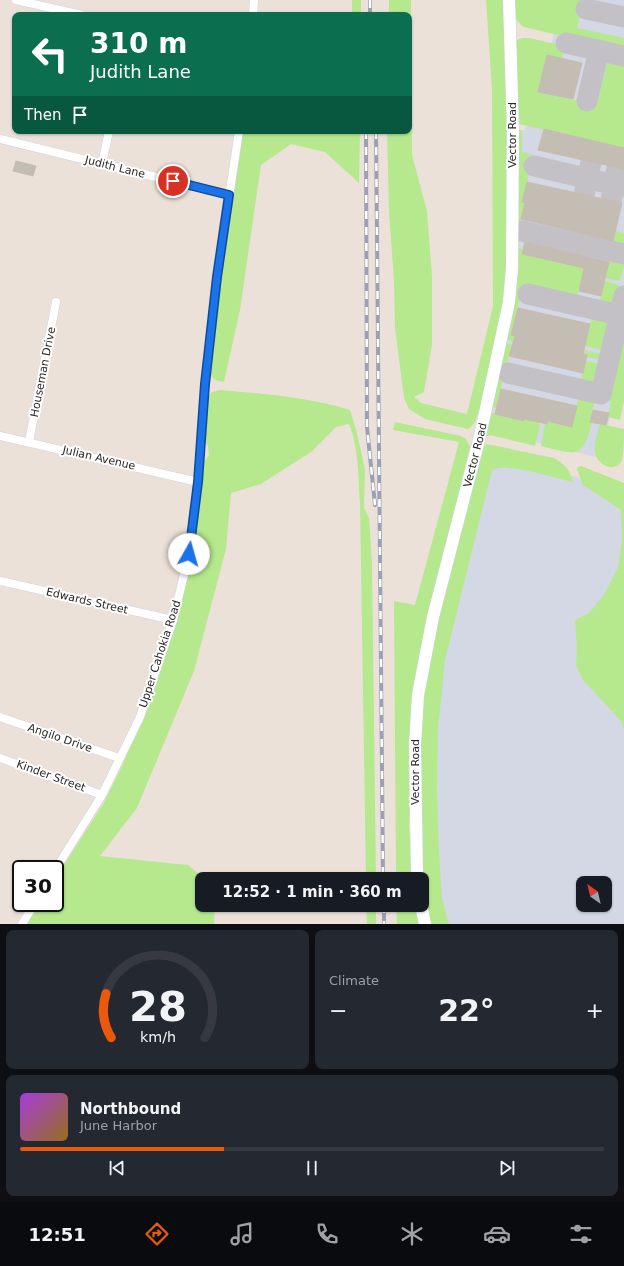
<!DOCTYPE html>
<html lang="en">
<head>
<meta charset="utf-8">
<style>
  body { margin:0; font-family:"DejaVu Sans",sans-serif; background:#242831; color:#f1f3f6; height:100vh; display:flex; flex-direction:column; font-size:15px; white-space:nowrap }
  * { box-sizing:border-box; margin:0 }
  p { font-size:13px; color:#9ea1a6 }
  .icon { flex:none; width:22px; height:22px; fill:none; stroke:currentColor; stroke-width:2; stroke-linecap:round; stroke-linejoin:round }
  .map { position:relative; height:924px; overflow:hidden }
  .sheet { display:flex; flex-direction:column; gap:6px; padding:6px; background:#0d0f14; flex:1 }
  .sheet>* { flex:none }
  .guide { position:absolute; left:12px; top:12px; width:400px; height:122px; border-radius:8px; box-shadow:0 1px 3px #0004; background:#0b6e4f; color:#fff; overflow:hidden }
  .needle { width:26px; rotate:326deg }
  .buttons { position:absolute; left:576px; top:876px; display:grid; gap:8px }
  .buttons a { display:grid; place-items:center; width:36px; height:36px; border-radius:8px; background:#171b24; box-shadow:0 1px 3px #0004; font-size:20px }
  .speed { position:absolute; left:12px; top:860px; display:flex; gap:8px; font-size:20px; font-weight:700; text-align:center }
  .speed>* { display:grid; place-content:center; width:52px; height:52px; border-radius:50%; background:#171b24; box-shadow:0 1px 3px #0004; line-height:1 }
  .speed .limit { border:2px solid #111; border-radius:6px; background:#fff; color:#111 }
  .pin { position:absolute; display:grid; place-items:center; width:34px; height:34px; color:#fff; margin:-17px; border:2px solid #fff; border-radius:50%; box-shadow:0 1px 4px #0007 }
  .me { position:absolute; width:44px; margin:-22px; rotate:7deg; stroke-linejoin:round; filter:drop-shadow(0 0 3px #0008) }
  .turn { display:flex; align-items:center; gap:14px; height:84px; padding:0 12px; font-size:18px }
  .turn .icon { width:52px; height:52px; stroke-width:2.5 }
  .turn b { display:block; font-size:28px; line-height:34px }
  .then { display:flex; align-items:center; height:38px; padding:0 12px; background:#0003; gap:8px; font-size:15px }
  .big { font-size:30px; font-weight:700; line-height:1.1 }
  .sheet .widget { flex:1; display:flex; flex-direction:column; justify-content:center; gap:6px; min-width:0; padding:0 14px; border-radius:8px; background:#242831 }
  .sheet .dial { align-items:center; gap:0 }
  .dial svg { height:104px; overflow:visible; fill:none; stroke:#363941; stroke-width:7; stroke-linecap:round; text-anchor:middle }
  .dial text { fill:#f1f3f6; stroke:none }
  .song { display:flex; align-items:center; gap:12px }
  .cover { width:48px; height:48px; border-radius:6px; background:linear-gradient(135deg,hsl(280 70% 55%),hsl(40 70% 35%)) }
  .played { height:4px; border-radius:2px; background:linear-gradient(90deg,#ea580c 35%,#363941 35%) }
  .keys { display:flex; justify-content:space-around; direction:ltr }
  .heat { display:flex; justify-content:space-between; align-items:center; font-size:22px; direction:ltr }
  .sheet .tiles { flex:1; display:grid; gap:6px; grid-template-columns:1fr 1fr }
  .widget:last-child { grid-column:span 2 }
  .trip { position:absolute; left:195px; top:872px; width:234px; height:40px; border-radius:8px; background:#171b24; box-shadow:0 1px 3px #0004; font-weight:700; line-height:40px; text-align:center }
  .tab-bar { display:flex; height:64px; justify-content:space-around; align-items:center; background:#090b0e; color:#9ea1a6 }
  .tab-bar .icon { width:28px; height:28px }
  .tab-bar .current { color:#ea580c }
  .tab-bar b { font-size:18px; color:#f1f3f6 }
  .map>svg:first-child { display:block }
  .airport { fill:#d3d8e4; fill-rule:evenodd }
  .green { fill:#b6e98e }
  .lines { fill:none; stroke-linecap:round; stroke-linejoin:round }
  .taxiway { stroke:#c3c1c6; stroke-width:21 }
  .building { fill:#c3bdb4; stroke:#c7bdb1 }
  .street-casing { stroke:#cdd3e3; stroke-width:9 }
  .secondary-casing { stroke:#cdd3e3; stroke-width:13 }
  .street { stroke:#fff; stroke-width:8 }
  .secondary { stroke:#fff; stroke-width:12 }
  .rail-casing { stroke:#9aa1b4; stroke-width:4 }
  .rail { stroke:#fff; stroke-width:2.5; stroke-dasharray:8; stroke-linecap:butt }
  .route-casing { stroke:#114b97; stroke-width:10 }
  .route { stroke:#1a73e8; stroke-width:7 }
  .labels { text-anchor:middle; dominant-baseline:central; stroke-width:4; stroke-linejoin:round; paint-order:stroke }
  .street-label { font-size:11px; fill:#282828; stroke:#fff }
</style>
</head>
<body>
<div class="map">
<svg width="624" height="924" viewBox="0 0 624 924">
  <rect width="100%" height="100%" fill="#ece1d8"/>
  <path class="airport" d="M526,0H624V387L611,413L601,458L489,431L490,409L516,304L519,131L525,130L526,125L519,124L551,46L556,24Z
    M489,462H511L576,477L624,497V924H443L431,790L441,663ZM583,883H605V905H583Z"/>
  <path class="green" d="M352,0H361V15H352Z
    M389,0H411L412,155L427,211L432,276V345L424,392L414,397L421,403L467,414L493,306L492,90L486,0H504C506,66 507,131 507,197C507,231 508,266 504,300C501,329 492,357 485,385C482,397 479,424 468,429L425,419L409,409L404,398L395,328L394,280L389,212L387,131H409V15H389Z
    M513,0H584L577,28L624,38V51L524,27C514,21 514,11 513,0Z
    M522,38H529L565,46L562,58L548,55L538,92L597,105L607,63L609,60L624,63V148L519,124L515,41Z
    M518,130H522V152L533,155L523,202L525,203L521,219L519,248L523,249L522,254L606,271L610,255L622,257L624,259V266L620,281L605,278V274L584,270L576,300L526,288L523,298L519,302L511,335L584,351V350L601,354L603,356L602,360L586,357L587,355L514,339L513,341L506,339Z
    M242,131H360L359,183L325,152L291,144L261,165L240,310L224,382C217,381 212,379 210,372L222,267Z
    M615,231L624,233V250L612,248Z
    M604,281L619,285L614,309L599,305Z
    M592,315L612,319L606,348L603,350L585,346Z
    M624,321V401L620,420L608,417L611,402L606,400Z
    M506,343L512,344L496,408L491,407Z
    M585,361L601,364L598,382L592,386L580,383Z
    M220,390C264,394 308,397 350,410L357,433L365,470L364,508L369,518L372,563L376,879H366L360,503C358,478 359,448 349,424L336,427L311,452L261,484L231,493L226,549L194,671L137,808L100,856L188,865L205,879H202V905H215L214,924H26L39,903H55V879L103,804L120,770L153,694L169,643L203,463L209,455L208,446L203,438L207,397L212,392Z
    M579,394L595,398L590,421L592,422C583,461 574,454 541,446L545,423L547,424V421L572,427Z
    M491,413L523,421L524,419L539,422L540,426L535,446L491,435L484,437L487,414Z
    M395,422L461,436L466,439L470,447L448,539L410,738L409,823L412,879H396L394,601L415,605L459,442L393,430Z
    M600,424L624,429C624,439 624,451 622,460C615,475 596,464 595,452C593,444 598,432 600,424Z
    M487,444L554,458C565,464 570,470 573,482C556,478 506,462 492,470L445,660L438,729L437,788L439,850L442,899L449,924H429L422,897L418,735L429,658L480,448Z
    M581,466L624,483V731L622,722L582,679L576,665L577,649L575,620L589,613L605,593L618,567L622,539L621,510L594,492L583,485L577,469L578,467Z
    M366,905H376V924H367Z
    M396,905H415L419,924H397Z"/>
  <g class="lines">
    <path class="taxiway" d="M586,9L624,17
      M566,43L624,56
      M587,101L599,50
      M534,166L624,187
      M584,195L591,162
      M611,201L617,168
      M522,231L624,254
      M528,294L619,315
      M508,373L601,394L624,296"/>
  </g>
  <path class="building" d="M547,55L582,63L573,99L538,92Z
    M544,129L624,148V169L538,150Z
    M16,161L36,166L33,176L13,171Z
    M527,182L622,203L613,241L521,219L525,203L522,202Z
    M525,242L609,262L601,296L579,291L584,268L522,254Z
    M518,308L590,324L583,354L587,355L583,373L509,356L515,336L511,335Z
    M501,389L577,406L572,427L547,421V424L524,419V421L495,414Z
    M593,410L609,413L606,425L590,422Z"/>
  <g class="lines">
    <defs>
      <path id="street" d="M16,0L82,15
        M253,15L254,0
        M0,139L229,195
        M102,163L109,131
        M0,436L198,482
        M29,442L56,302
        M0,581L173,620
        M0,717L119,758
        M0,758L102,795
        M55,870L102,795L140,717L173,620L189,554L198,482L205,384L217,277L239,131
        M22,924L35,903"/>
      <g id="secondary">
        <path id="s1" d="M417,879L415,745L418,695L433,617L480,436L509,302L512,268L513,131L509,0"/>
        <path d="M421,905L425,924"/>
      </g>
    </defs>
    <use href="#street" class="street-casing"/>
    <use href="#secondary" class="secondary-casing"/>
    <use href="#street" class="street"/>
    <use href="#secondary" class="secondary"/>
    <defs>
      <path id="rail" d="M370,0V15
        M366,131L367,427L375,505
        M376,131L383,879
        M384,905V924"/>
    </defs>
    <use href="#rail" class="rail-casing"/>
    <use href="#rail" class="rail"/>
  </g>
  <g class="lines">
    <defs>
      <path id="route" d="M173,181L229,195L217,277L205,384L198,482L189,554"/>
    </defs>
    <use href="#route" class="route-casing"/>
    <use href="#route" class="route"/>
  </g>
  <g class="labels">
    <g class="street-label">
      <text transform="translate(512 135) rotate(-90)">Vector Road</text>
      <text transform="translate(115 167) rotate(14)">Judith Lane</text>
      <text transform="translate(43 372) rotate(-79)">Houseman Drive</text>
      <text stroke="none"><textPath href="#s1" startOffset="431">Vector Road</textPath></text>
      <text transform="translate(99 458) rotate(13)">Julian Avenue</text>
      <text transform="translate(87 601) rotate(13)">Edwards Street</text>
      <text transform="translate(160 654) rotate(-72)">Upper Cahokia Road</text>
      <text transform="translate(60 738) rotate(19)">Angilo Drive</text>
      <text transform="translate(415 772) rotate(-90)">Vector Road</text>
      <text transform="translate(51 776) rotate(20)">Kinder Street</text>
    </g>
  </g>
</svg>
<div class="buttons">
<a><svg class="needle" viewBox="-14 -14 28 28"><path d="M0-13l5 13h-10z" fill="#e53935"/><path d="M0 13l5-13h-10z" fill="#9ea1a6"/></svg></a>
</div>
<div class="speed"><div class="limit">30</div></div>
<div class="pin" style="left:173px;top:181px;background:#d93025"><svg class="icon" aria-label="arrive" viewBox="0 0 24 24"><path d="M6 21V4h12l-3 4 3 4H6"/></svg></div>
<svg class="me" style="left:189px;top:554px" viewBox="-20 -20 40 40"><circle r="19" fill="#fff"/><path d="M0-13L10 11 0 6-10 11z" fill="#1a73e8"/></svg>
<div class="trip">12:52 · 1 min · 360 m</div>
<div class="guide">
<div class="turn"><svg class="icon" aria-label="left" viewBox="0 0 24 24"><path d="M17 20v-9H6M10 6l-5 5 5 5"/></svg><div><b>310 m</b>Judith Lane</div></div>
<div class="then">Then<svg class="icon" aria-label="arrive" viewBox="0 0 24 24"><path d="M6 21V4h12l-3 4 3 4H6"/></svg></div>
</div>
</div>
<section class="sheet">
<div class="tiles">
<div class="widget dial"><svg viewBox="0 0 100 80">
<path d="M14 69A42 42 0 1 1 86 69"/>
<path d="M14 69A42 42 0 0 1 10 35" stroke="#ea580c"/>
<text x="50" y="56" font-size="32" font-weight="700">28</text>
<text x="50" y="72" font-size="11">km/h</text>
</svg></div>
<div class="widget"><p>Climate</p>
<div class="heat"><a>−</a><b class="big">22°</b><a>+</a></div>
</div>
<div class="widget">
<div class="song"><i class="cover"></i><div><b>Northbound</b><p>June Harbor</p></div></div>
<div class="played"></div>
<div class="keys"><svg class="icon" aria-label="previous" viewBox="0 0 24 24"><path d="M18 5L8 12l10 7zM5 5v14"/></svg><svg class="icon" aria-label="pause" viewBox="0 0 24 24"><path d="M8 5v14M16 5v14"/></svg><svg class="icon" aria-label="next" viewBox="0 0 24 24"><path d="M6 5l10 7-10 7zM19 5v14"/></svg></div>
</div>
</div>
</section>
<nav class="tab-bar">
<b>12:51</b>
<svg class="icon current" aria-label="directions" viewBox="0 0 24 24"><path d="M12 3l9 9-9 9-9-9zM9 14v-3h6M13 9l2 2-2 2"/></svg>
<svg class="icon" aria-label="music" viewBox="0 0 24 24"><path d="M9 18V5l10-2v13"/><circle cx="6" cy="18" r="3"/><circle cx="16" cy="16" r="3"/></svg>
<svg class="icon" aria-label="phone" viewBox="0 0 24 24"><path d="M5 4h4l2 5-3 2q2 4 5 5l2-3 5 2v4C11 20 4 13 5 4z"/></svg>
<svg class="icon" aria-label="climate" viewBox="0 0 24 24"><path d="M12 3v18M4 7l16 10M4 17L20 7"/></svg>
<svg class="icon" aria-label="car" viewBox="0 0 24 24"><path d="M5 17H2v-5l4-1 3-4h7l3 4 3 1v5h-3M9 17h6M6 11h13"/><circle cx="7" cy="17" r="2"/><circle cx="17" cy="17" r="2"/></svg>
<svg class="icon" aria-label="filters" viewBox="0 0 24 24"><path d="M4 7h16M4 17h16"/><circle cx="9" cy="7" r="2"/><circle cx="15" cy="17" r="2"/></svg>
</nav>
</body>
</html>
